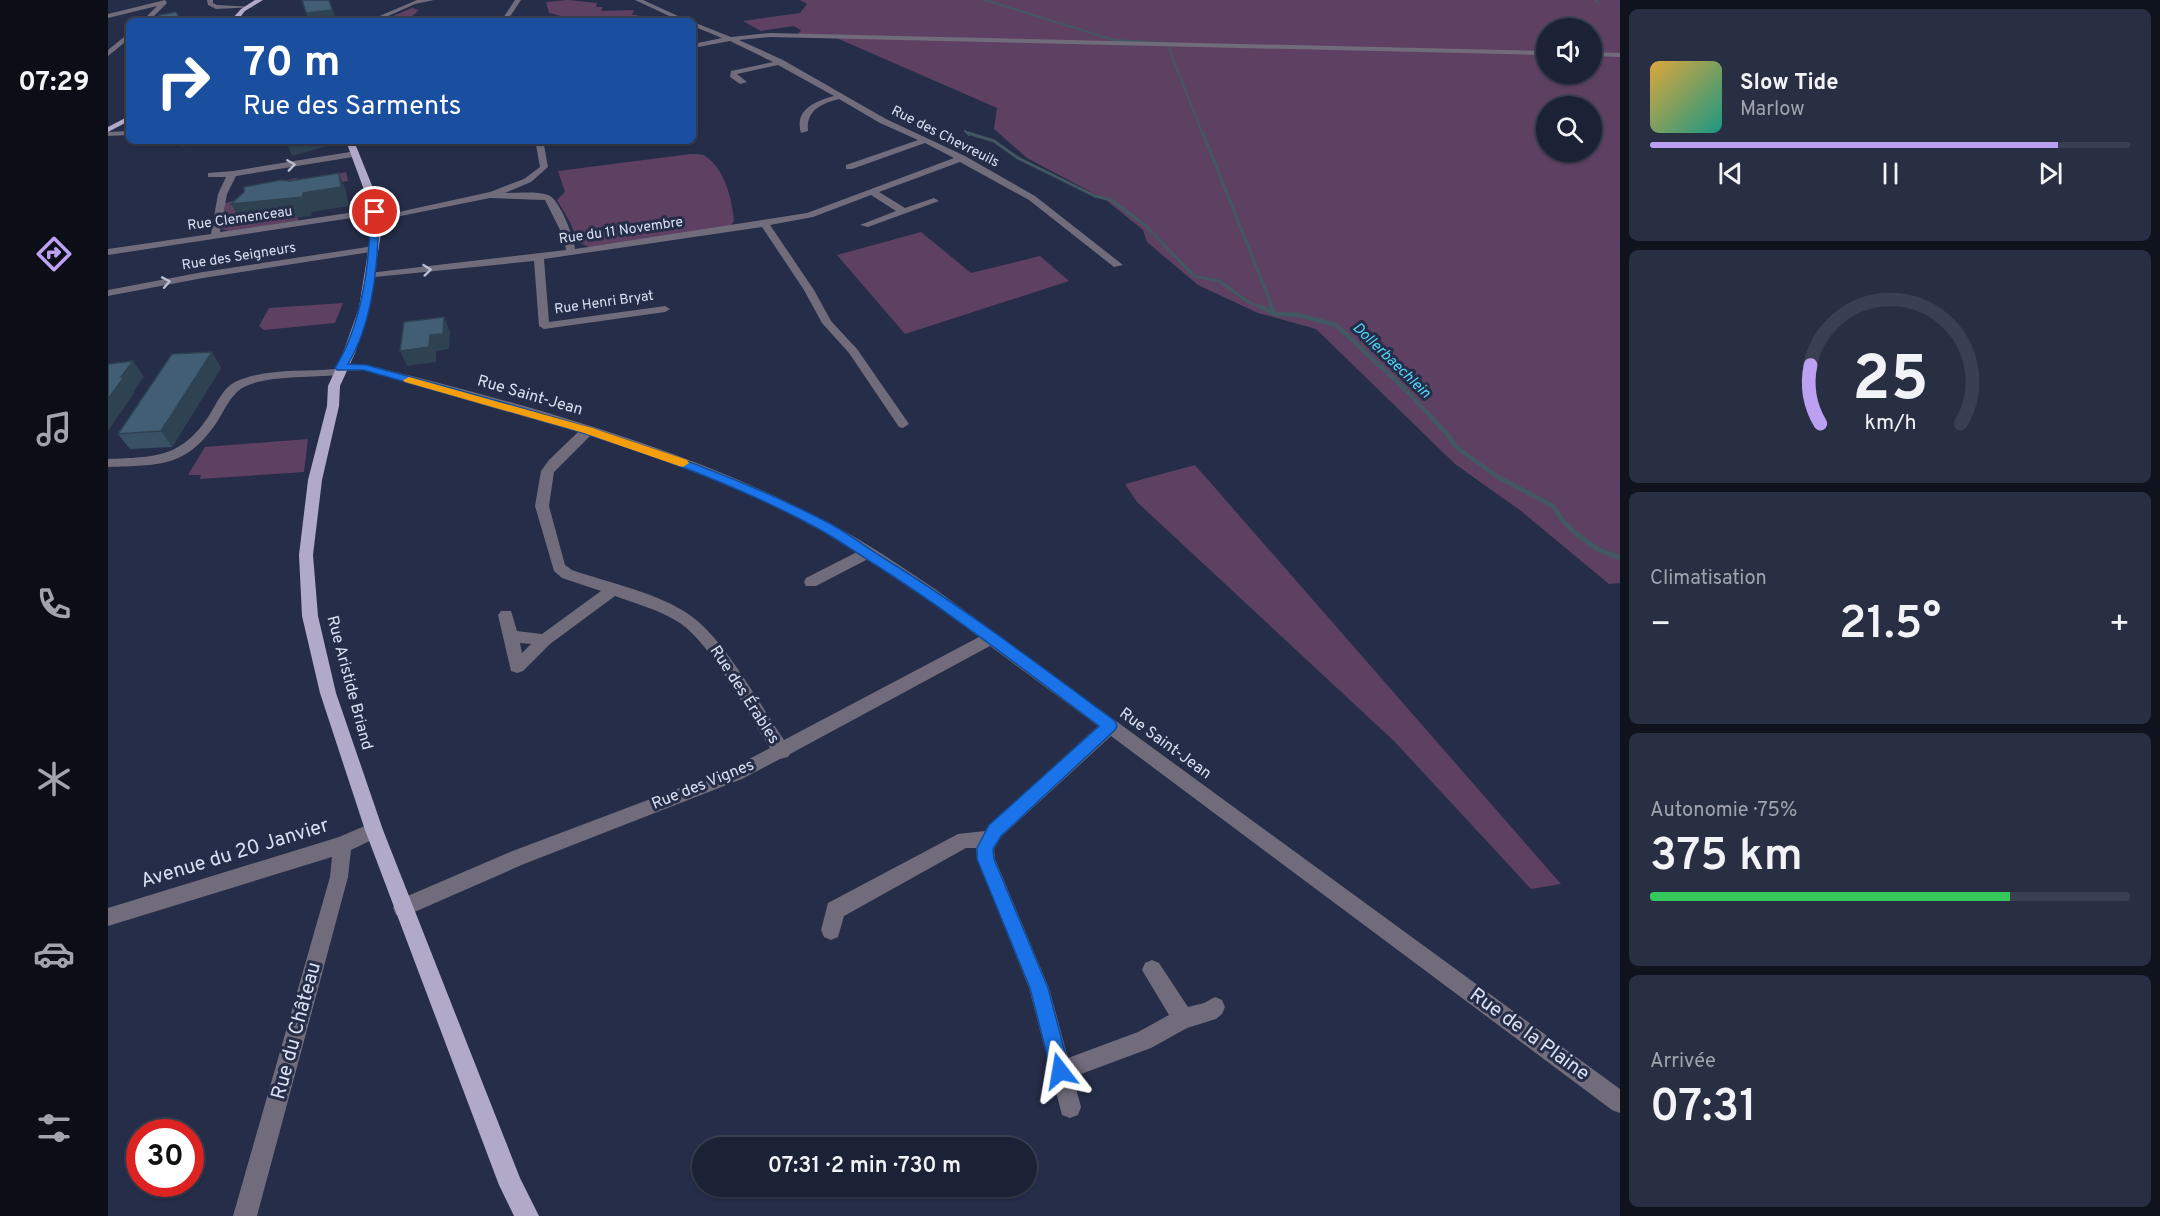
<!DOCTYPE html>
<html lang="fr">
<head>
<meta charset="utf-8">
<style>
  body { margin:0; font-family:Overpass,sans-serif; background:#292f42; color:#f1f3f6; height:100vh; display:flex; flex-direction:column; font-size:22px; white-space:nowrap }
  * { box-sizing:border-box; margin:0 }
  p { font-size:20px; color:#a0a4ad }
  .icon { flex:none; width:33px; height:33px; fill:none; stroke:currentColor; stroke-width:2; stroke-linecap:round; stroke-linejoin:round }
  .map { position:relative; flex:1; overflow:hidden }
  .side { display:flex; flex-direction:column; gap:9px; padding:9px; background:#0f131e; width:540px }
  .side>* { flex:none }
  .guide { position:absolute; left:18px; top:18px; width:570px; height:126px; border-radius:9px; box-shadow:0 2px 4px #0004,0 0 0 2px #3a3f51; background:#1a4fa0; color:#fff; overflow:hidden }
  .fabs { position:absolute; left:1428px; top:18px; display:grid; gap:12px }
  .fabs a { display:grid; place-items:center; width:66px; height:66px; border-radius:50%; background:#1c2236; box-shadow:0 2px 4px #0004,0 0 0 2px #3a3f51; font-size:30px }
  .speed { position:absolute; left:18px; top:1119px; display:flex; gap:12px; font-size:30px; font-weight:700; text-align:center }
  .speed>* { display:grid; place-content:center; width:78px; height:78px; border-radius:50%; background:#1c2236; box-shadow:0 2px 4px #0004,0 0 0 2px #3a3f51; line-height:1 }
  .speed .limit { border:9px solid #d22; background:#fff; color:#111 }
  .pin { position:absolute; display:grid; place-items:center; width:51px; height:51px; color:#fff; margin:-26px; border:3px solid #fff; border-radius:50%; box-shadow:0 2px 6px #0007 }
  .me { position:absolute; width:66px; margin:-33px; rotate:346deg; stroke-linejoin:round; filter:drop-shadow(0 0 4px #0008) }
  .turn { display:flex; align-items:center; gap:21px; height:126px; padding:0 18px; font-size:27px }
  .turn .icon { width:78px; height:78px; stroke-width:2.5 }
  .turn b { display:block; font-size:42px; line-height:51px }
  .big { font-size:45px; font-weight:600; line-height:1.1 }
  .side .tile { flex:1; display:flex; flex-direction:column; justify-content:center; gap:9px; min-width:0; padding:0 21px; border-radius:9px; background:#292f42 }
  .side .dial { align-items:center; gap:0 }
  .dial svg { height:156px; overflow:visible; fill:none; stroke:#3a3f51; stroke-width:7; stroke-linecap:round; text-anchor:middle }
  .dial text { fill:#f1f3f6; stroke:none }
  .song { display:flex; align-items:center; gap:18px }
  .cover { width:72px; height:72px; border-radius:9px; background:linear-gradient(135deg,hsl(40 70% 55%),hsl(170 70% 35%)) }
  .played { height:6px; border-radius:3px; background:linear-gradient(90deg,#bca0f2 85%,#3a3f51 85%) }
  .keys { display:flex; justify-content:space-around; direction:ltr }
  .heat { display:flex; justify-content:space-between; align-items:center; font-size:33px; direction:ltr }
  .charge { height:9px; border-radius:4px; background:linear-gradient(90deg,#34c759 75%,#3a3f51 0) }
  .trip { position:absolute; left:584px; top:1137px; width:345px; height:60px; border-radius:30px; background:#1c2236; box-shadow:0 2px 4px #0004,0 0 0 2px #3a3f51; font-weight:600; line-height:60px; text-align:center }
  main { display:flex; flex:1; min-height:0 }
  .tabs { display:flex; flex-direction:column; width:108px; justify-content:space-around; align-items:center; background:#0b0e16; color:#a0a4ad }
  .tabs .icon { width:42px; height:42px }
  .tabs .active { color:#bca0f2 }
  .tabs b { font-size:27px; color:#f1f3f6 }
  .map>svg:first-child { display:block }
  .green { fill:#5e4162; fill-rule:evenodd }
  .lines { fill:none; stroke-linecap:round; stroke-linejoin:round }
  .stream-far3 { stroke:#425863; stroke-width:2 }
  .stream-far2 { stroke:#425863; stroke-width:3 }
  .stream-far1 { stroke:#425863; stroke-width:4.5 }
  .stream { stroke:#425863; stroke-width:5 }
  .minor { fill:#706c7b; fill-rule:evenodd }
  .major { fill:#b0a9c7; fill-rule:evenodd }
  .wall { fill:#395165 }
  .shaded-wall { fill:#2e4252 }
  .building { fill:#425e75; stroke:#2e4252; stroke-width:1.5 }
  .oneway { stroke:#babdce }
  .route { fill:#1a73e8; stroke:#114b97; stroke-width:1.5 }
  .slow { fill:#f59e0b }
  .labels { text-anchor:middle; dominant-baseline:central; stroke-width:6; stroke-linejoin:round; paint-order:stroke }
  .far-street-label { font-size:14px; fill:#dae0f2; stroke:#252d48 }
  .far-water-label { font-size:15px; font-style:italic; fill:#4ed8fa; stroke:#252d48 }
  .street-label { font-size:16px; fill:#dae0f2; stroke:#252d48 }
  .near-street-label { font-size:20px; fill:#dae0f2; stroke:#252d48 }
</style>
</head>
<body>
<main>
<nav class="tabs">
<b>07:29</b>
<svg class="icon active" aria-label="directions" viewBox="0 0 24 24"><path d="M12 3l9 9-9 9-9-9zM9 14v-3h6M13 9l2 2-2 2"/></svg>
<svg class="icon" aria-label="music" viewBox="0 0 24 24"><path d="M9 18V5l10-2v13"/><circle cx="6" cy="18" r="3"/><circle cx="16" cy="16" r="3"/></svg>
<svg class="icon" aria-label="phone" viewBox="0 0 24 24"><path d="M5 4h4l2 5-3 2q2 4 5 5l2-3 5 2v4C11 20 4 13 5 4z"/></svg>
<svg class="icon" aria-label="climate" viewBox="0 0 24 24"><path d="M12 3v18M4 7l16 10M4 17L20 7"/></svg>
<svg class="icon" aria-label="car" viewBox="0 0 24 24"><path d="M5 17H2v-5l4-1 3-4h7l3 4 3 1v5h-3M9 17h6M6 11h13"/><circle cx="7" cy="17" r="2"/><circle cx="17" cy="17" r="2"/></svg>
<svg class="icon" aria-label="filters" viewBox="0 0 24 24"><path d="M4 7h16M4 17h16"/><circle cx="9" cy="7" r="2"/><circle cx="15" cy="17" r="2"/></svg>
</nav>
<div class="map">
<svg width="1512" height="1216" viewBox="0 0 1512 1216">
  <rect width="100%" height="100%" fill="#252d48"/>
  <path class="green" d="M460,0L489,3L488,7H495L493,11L526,10L524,15H530L528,21H460L461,18L441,13L438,2Z
    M692,0H1512V583L1501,584L1413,511L1347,464L1208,329L1150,313L1090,285L1039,242L1035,230L998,200L919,158L886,129L889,108L724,36L690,34L693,30L686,26L653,31L635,21L692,13L699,4ZM1438,28H1484V74H1438ZM1438,106H1484V152H1438Z
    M304,8L311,10L304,16L356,18L353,21L278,19Z
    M583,154C587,154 594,154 597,156C617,169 624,199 626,221L622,226L481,247L470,242L462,222L449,200L457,192L450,171Z
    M238,172L240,181L173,191L149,221L190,216V220H193L121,231L114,229L117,203L130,200L163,183L189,178L190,183Z
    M813,232L863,273L932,256L961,281L797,334L729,255Z
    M235,303L227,323L156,330L151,326L161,308Z
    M200,439L196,472L92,479L93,475H80L97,447Z
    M1087,465L1453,884L1423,889L1286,741L1029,502L1017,484Z"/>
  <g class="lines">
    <path class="stream-far3" d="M877,0L1006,40L1058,43
      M1487,0L1491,3
      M1060,46L1095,135
      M857,131L861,135"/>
    <path class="stream-far2" d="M860,133L886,141L910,158L987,196L1003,200L1038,226L1086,276L1111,281L1139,301L1156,309
      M1095,133L1165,309"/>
    <path class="stream-far1" d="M1153,307L1167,314L1190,315L1228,325L1296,388L1340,435L1348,447L1390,477L1445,506L1455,521L1470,536
      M1164,307L1167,314"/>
    <path class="stream" d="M1469,534L1489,549L1512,558"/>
    <path class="minor" d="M57,0L59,3L41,21H34L49,6L0,18V14Z
      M99,0H105V3L109,5L150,7L108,9L100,5Z
      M309,0H326L307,4L269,21H260Z
      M407,0H413L399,21H393Z
      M527,0H535L581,21H572Z
      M585,22L623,37L662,33L1438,51V55L662,37L631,40L675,60L778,119L857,156L927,196L1015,265L1006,267L921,200L852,162L771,192L797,208L826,198L831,201L760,227L752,225L788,211L763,195L705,217L662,225L706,290L723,321L749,349L801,424L795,428L791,427L741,353L714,323L696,290L654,227L436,259L441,322L557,306L562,309L557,312L436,329L431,326L426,261L257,278V274L261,273L458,250L456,238L437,200L382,198L268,221L263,218L382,192L416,179L432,167L428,145L430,141H438L436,145L440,167L423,182L397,193C410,193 428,191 440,195C451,198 466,237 467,249L699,213L846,158L817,143L744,169H738V165L810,140L772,123L731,99C713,104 698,110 700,131L693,133C686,110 707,101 726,96L670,65L629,74L639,82L632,84L622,77L623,71L665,62L622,41L585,48V44L614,38L585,26Z
      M21,33V39L0,56V50Z
      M1484,52L1512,53V57L1484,56Z
      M21,131V135L0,136V132Z
      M248,151L251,152V156L128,176L119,194L112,232L267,209L270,210V214L0,255V249L103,234L110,194L118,177H100V173L125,171Z
      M266,246L269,247V251L95,278L0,296V290L95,272Z
      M255,364C410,402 578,447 719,522C757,541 792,566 827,589L1512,1089V1113L1504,1110L1003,736L893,837L886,849L887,859L941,988L960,1058L1030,1032L1061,1015L1034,970L1037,963L1044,960L1051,963L1080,1007L1096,1003L1107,997L1114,1000L1117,1007L1114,1014L1108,1019L1079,1028L1043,1048L965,1077L973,1107L970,1115L962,1118L954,1115L921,988L869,859L868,848H858L736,916L730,937L723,940L716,937L713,930L720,903L850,834L877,831L881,825L990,726L882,646L682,754L680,757L672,759L634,779L416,864L295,917L288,915L285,908L288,901L402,852L622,769L662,748C639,713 604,645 572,623C552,610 529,604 507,596L442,644L415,671L409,673L403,671L390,615L393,611H403L409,631L434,634L493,591L454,578L446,571L427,506L433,471L441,460L470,432L255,370L235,371L230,375C202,378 157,375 134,388C122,396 116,411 109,422C78,468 51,465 0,467V459C48,457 74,458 102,414C109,403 115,388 127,382C157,368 195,372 227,369L228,366ZM482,436C574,465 667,500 749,552L698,578L696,582L698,586H708L760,559L817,597L871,637L676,740C652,705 616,639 583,616C552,593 501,583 464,570L457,565L441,506L446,472ZM412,643L423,644L414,653Z
      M266,822L272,824L275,830L272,836L243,850L240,877L149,1216H125L222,877L224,857L0,926V908L231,837Z"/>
    <path class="major" d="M147,0H155L137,11L129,21H122L133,9Z
      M21,116V121L0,132V127Z
      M238,141H246L269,198L273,233L261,308L247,353L232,386L231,406L214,480L205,555L210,616L228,693L275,830L412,1178L431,1216H406L391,1185L257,830L212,693L194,616L191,555L200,480L219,406L220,386L235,353L251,308L263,233L259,198Z"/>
  </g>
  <path class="wall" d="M104,352L113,368L64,447L22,449L10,434Z"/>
  <path class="shaded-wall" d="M221,0L229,21H201L198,13Z
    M71,141H90V144L74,147Z
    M178,141H218L219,146L184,156Z
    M231,173L238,191L241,206L203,212L204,216L133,223L123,204L195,193Z
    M336,317L342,332L341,349L328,351V362L299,366L292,351L322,335Z
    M104,352L113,368L64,447L53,431Z
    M25,361L36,377L26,391L27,392L0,431V399L13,377Z"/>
  <path class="building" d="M194,0H221L224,10L198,13Z
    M68,12L73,21H55L51,15Z
    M231,173L233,187L195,193V197L123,204L136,192V187L173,180L182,181Z
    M336,317L335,334L322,335L321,347L292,351L296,322Z
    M104,352L53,431L10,434L64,354Z
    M25,361L13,377H16L0,399V364Z"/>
  <defs><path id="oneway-chevron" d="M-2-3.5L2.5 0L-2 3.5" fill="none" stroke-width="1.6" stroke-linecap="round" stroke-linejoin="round" transform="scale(1.5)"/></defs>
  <g class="oneway">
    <use href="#oneway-chevron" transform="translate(183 165) rotate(-8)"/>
    <use href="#oneway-chevron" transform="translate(319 270) rotate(-6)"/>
    <use href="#oneway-chevron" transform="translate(58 282) rotate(-11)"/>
  </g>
  <path class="route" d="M267,209L271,212C270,262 266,320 240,364L259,365C415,408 572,447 717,521C737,531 755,545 774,557C855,607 931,665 1007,721L1009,726L1007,730L893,836L885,849L886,859L940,988L962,1071L959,1078L952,1081L946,1078L943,1071L922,988L869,859V848L881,825L991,726C916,670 842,612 763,562C745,550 727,538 709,528C567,451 409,414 255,370H229L227,368C255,322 261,264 263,212Z"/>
  <path class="slow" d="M301,377L484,428L579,460L581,463L575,467L571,466L476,433L297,382L295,380Z"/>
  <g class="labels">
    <g class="far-street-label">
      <text transform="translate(837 137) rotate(27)">Rue des Chevreuils</text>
      <text transform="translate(132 219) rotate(-8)">Rue Clemenceau</text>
      <text transform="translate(513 231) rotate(-8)">Rue du 11 Novembre</text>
      <text transform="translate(131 257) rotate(-9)">Rue des Seigneurs</text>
      <text transform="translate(496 303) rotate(-8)">Rue Henri Bryat</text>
    </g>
    <g class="far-water-label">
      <text transform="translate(1283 361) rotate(44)">Dollerbaechlein</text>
    </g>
    <g class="street-label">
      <text transform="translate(422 396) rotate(16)">Rue Saint-Jean</text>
      <text transform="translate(241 683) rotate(75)">Rue Aristide Briand</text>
      <text transform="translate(636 695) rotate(57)">Rue des Érables</text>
      <text transform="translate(1057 744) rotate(36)">Rue Saint-Jean</text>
      <text transform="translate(595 785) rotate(-22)">Rue des Vignes</text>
    </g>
    <g class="near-street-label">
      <text transform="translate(127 854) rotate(-17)">Avenue du 20 Janvier</text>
      <text transform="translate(189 1031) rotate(-75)">Rue du Château</text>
      <text transform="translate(1421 1035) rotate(36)">Rue de la Plaine</text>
    </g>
  </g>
</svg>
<div class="fabs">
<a><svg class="icon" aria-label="sound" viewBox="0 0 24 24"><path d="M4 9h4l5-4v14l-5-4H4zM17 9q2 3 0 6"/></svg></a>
<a><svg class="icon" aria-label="search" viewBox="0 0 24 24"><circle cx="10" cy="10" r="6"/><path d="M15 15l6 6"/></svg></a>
</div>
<div class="speed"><div class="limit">30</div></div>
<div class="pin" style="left:267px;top:212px;background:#d93025"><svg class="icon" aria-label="arrive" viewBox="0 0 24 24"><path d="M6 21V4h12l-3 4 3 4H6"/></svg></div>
<svg class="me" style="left:952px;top:1071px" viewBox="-20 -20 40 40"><path d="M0-17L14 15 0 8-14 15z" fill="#1a73e8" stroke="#fff" stroke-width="4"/></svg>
<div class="trip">07:31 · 2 min · 730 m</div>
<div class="guide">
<div class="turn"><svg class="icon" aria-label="right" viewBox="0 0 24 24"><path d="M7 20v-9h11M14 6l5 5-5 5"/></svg><div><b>70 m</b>Rue des Sarments</div></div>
</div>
</div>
<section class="side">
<div class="tile">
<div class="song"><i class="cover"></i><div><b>Slow Tide</b><p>Marlow</p></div></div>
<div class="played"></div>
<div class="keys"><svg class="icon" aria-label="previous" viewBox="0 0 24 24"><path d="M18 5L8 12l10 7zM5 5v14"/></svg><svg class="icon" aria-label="pause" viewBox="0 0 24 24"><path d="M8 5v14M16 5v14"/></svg><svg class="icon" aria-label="next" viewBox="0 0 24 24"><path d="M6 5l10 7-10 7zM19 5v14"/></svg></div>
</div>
<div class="tile dial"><svg viewBox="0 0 100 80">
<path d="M14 69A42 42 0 1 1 86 69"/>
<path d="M14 69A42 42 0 0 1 9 39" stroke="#bca0f2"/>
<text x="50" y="56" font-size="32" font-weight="700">25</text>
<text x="50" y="72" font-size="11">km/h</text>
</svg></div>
<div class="tile"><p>Climatisation</p>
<div class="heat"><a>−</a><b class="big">21.5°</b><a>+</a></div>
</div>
<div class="tile"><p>Autonomie · 75%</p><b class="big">375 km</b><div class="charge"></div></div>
<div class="tile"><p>Arrivée</p><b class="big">07:31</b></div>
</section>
</main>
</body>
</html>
